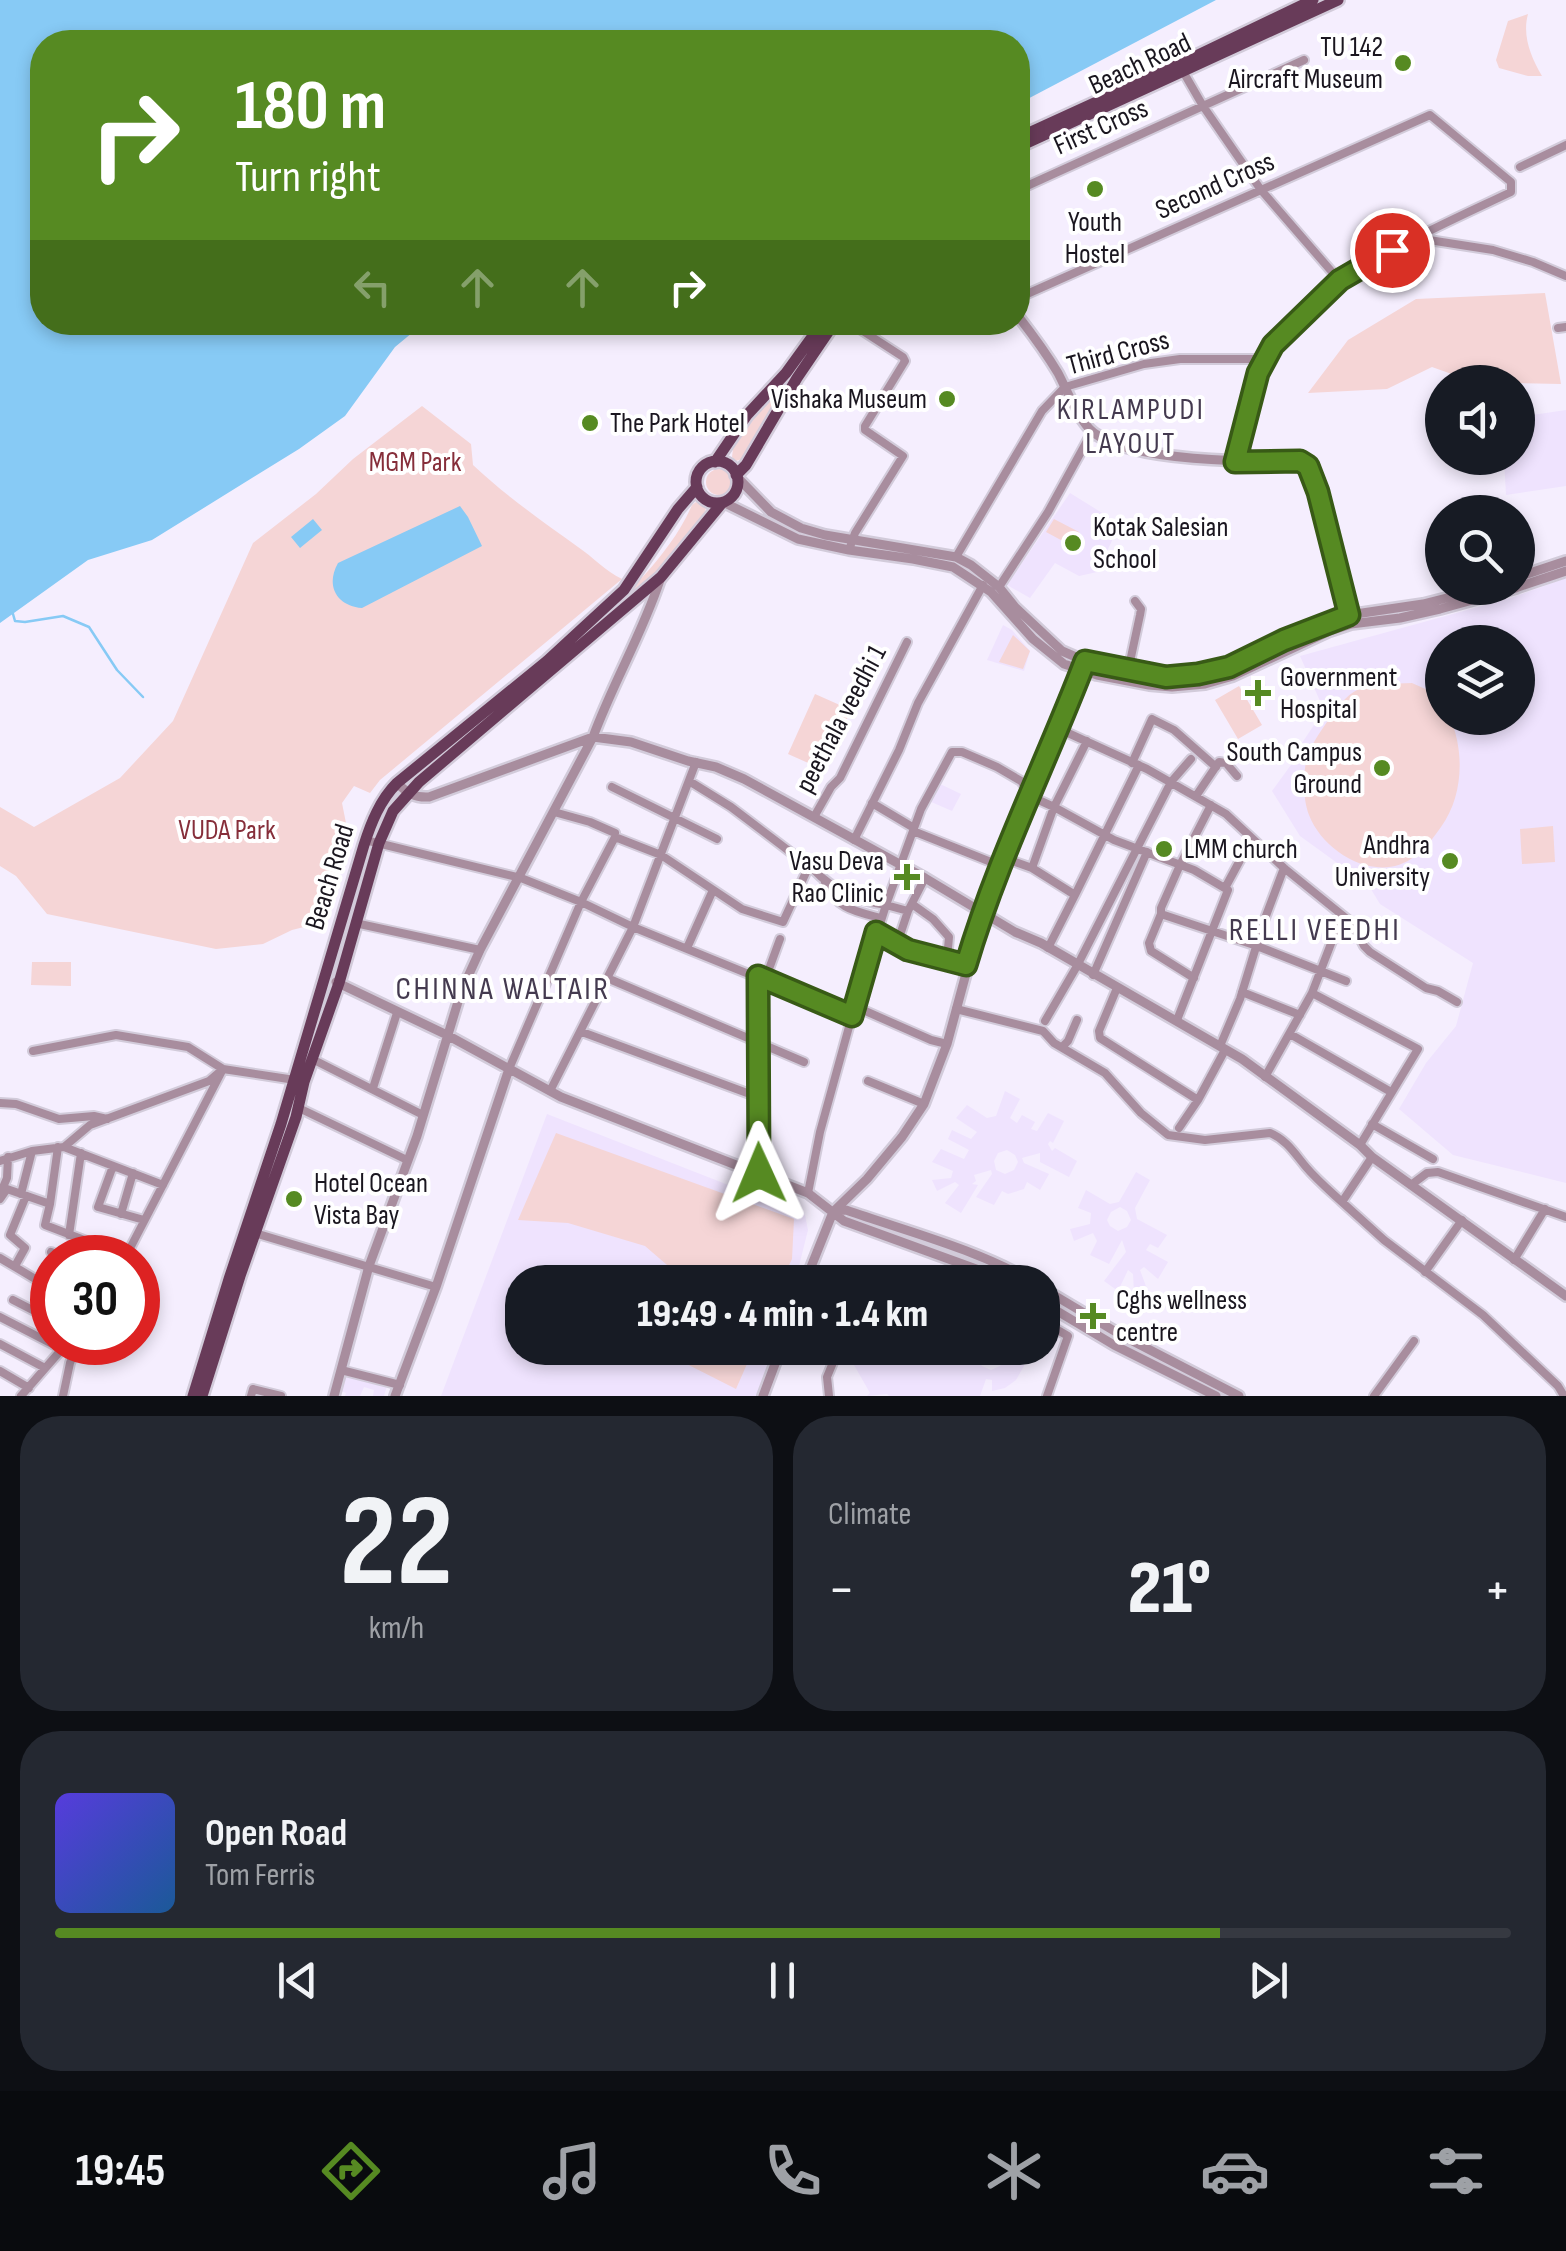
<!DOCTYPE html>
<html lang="en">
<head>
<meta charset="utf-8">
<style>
  body { margin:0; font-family:"Sofia Sans Condensed",sans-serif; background:#242831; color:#f1f3f6; height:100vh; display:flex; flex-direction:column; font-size:38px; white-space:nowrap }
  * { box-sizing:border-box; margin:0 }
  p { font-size:32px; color:#9ea1a6 }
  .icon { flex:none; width:55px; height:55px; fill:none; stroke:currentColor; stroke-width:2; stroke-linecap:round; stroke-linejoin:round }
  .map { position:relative; height:1396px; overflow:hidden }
  .details { display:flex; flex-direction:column; gap:20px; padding:20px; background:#0d0f14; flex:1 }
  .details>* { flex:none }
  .hud { position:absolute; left:30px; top:30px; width:1000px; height:305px; border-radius:40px; box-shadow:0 5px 15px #0003; background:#568a22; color:#fff; overflow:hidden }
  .tools { position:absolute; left:1425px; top:365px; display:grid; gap:20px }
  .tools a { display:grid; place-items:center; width:110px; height:110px; border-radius:50%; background:#171b24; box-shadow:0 5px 15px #0003; font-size:50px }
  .speed { position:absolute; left:30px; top:1235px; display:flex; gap:20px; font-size:50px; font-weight:700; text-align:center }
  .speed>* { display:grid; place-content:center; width:130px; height:130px; border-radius:50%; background:#171b24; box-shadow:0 5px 15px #0003; line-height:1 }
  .speed .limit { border:15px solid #d22; background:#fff; color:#111 }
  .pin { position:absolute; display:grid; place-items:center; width:85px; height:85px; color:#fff; margin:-42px; border:5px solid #fff; border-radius:50%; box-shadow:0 2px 10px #0007 }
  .me { position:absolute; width:110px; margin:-55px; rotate:359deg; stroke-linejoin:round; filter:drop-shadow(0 0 8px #0008) }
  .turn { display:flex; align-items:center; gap:35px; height:210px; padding:0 40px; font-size:45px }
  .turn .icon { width:130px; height:130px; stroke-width:2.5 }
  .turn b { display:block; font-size:70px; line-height:85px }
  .lanes { display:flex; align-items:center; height:95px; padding:0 40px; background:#0003; justify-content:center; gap:50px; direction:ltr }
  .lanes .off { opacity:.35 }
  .big { font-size:75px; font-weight:800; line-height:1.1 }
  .details .widget { flex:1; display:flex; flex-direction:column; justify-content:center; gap:15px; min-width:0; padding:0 35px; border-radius:40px; background:#242831 }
  .details .dial { align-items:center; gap:0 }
  .dial b { font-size:130px; line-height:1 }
  .song { display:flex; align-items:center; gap:30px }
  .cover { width:120px; height:120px; border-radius:15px; background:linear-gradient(135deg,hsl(250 70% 55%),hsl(210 70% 35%)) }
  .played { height:10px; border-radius:5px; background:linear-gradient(90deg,#568a22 80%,#363941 80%) }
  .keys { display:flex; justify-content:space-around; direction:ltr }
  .heat { display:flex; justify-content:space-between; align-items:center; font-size:55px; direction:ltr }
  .details .tiles { flex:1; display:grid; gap:20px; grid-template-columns:1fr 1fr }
  .widget:last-child { grid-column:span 2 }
  .trip { position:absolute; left:505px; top:1265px; width:555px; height:100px; border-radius:40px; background:#171b24; box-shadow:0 5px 15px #0003; font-weight:800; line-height:100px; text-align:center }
  .tab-bar { display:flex; height:160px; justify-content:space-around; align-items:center; background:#090b0e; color:#9ea1a6 }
  .tab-bar .icon { width:70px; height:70px }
  .tab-bar .selected { color:#568a22 }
  .tab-bar b { font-size:45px; color:#f1f3f6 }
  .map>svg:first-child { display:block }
  .built { fill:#efe3fe; fill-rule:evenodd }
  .green { fill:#f5d5d6 }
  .water { fill:#87caf5 }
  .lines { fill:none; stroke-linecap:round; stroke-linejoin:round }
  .stream { stroke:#87caf5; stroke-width:2.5 }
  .minor-casing { stroke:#d2cbda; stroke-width:12 }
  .tertiary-casing { stroke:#d2cbda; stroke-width:14 }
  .primary-casing { stroke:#d2cbda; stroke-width:16 }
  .minor { stroke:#a88d9e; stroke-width:8 }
  .tertiary { stroke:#a88d9e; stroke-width:9 }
  .primary { stroke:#683b59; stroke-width:11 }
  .route-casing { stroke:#385a16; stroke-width:25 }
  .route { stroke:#568a22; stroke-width:18 }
  .poi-dot { fill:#568a22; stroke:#fff; stroke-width:4 }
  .labels { text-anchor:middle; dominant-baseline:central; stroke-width:8; stroke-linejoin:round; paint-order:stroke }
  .poi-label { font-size:28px; fill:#1a161f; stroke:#fff; text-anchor:start }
  .street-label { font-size:28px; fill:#1a161f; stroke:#fff }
  .park-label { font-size:28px; fill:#862e3a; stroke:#fff }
  .neighbourhood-label { font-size:30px; letter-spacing:2.5px; fill:#443a4f; stroke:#fff }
  .quarter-label { font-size:32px; letter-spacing:2.5px; fill:#443a4f; stroke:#fff }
</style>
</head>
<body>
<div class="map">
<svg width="1566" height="1396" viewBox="0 0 1566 1396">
  <rect width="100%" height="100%" fill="#f5eefe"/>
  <path class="built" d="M1566,410V486L1506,495L1504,458H1518V417Z
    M1070,493L1120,524L1097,572L1079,576L1055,563L1030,598L1007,585Z
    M1566,578V1183L1453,1155L1399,1109L1426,1063L1456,1026L1473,963L1380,904L1369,886L1300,836L1272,791L1296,758L1300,746L1324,710L1300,656L1511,598ZM1442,642H1518V718H1442Z
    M1003,625L1012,630L1030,651L1024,671L987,660Z
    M1263,679L1271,697L1252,706L1244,688Z
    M938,783L961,794L952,811L929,801Z
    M1005,1091L1020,1099L1010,1118L1017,1123L1022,1115L1035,1122L1031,1129L1037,1131L1048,1113L1064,1121L1053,1143L1050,1141L1048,1144L1052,1151L1055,1148L1077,1161L1069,1177L1040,1162V1153L1022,1158L1024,1163L1049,1174L1040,1190L1027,1182L1024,1189L1008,1194L1002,1191L994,1205L976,1197L992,1174L991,1170L974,1175L976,1181L972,1184L978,1185L961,1213L945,1203L959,1185L955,1182L937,1191L932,1180L951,1178L953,1171L932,1162L941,1149L964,1159L969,1150L948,1139L952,1130L971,1139L977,1132L956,1118L967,1105L987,1118L996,1116ZM1007,1150L1015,1155L1018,1162L1014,1170L1005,1174L996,1170L994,1161L998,1153Z
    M547,1114L805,1215L808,1230L795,1282H522V1348H773L757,1396H441Z
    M1136,1172L1150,1180L1135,1208L1137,1219L1167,1235L1158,1248L1150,1244L1146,1250L1168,1262L1158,1279L1144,1267L1140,1270L1147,1289L1134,1292L1133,1274L1128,1270L1118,1291L1104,1281L1126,1252L1122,1240L1109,1264L1090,1255L1097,1241L1093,1233L1074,1241L1070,1229L1090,1224L1091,1213L1078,1208L1086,1190L1110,1204L1119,1202ZM1120,1207L1127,1211L1131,1220L1127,1227L1118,1231L1110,1226L1107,1220L1111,1212Z
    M870,1348H984L980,1352L979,1362L982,1366L991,1370L1000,1366L1003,1362V1353L999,1348H1022L1024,1366L1016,1380L1005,1388L992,1391V1380L986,1379L980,1396H889L887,1394L867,1396L870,1393L850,1358Z
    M343,1373L387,1386L384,1396H373L374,1390L364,1387L360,1396H345L346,1393L338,1390Z"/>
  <path class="green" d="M1528,14C1522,36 1531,57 1542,76H1528L1499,68L1496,60L1508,21Z
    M1545,293L1561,384L1474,382L1432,367L1387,389L1308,393L1348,340L1416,299Z
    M771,400L775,406L745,458L736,461L732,457L733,449L766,401Z
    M422,406L471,444L473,465C506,496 542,521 578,547C593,557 605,571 622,579L380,780L370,793L354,786L342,803L346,823L353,826L336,865L324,922L292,930L263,944L216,949L47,914L16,876L0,866V807L34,827L120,778L173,721L253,543L316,494L353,459Z
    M706 482a13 13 0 1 1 26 0a13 13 0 1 1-26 0Z
    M696,502L706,508C699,541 612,612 584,637L582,635C622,599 670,556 692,505Z
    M1054,519L1079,532L1072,546L1046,532Z
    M1013,635L1030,651L1023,669L999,662Z
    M1412,683C1433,693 1442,692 1442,718H1450C1465,752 1463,797 1441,827C1434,837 1425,849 1415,856C1379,885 1324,854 1309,815C1303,800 1303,777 1306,762C1309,747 1319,734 1327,722C1336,710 1345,695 1359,689C1376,683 1394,684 1412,683Z
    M1239,686L1262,725L1238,739L1215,700Z
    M815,694L851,710L824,770L788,754Z
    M1553,826L1555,862L1522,864L1520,829Z
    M32,962H71V986L31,985Z
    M556,1133L794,1219L792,1259L781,1282H674V1271L645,1246L568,1223L518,1220Z
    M667,1348H754L736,1389L665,1353Z"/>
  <path class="water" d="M0,0H1216L1018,104V42H42V322L424,323L395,347L345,416L299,449L152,540L88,560L0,623Z
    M460,506L468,517L482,546L362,608C337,606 325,586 338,563Z
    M313,519L322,530L300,548L291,537Z"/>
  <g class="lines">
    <path class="stream" d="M13,614L15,621L25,622L63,616L89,627L117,670L143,697"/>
    <defs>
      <path id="minor" d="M1181,68L1203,106L1261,190L1339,280
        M1520,167L1566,145
        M1018,190L1304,60
        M1420,235L1429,240L1493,250L1533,262L1566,276
        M1018,298L1430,115L1511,182V192C1471,211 1431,229 1392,250C1375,260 1355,269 1339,281C1313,302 1282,332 1263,359L1235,462
        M1558,328L1566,327
        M849,550L855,533L903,456L865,430V426L905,361L903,357L849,322
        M956,557L1042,411L1065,387L1144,364L1180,359H1263
        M999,587L1048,512L1092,432
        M1128,671L1140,615L1141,609L1135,601
        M1057,728L1147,769L1226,814L1284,868L1352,923L1364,946L1370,952L1426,988L1438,991L1457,1002
        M1087,741L1054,807L1114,840L1194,870L1228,890L1177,1020
        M1132,763L1152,719L1174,730L1216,767
        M689,781L731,807L814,870C833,890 859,901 886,905L854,1006L931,1040L947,1044
        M612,787L717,839
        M1196,796L1219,762L1226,763L1237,776
        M872,803L914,828
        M1211,805L1180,865L1161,908V914L1257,946L1346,981
        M554,812L590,822L615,833
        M814,817L831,787L840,778L907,642
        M913,831L1001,866
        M365,840L521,878L581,902L633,927L852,1016L820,1132L808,1193
        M854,840L899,750L918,703L983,585
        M1004,858L1032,868L1075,895L1048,948
        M825,882C837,909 854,911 881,918
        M1225,888L1252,838
        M1075,895L1139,765
        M912,904L933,919L949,937L947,960
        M908,911L886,905L921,809L952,752H962L997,767L1021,781L1032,797L1054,807L1032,868
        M1161,914L1149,943L1151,951L1194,978
        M355,923L480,950
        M876,932L909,950L967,965
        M897,944L908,911L925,878
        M687,948L713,890
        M1093,975L1147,852
        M759,976V1173
        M607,978L804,1062
        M765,980L780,939
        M1117,988L1099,1031L1100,1038L1198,1100
        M1242,992L1300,1015
        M1312,993L1342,915
        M956,1009L1043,1031L1054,1043L1105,1073L1141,1113L1168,1135L1205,1140L1270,1133C1287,1140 1295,1154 1306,1167C1317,1180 1330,1191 1342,1202
        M1045,1021L1077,966L1171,782L1191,759
        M582,1032L758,1097
        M1290,1034L1391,1092
        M1220,1046L1240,999L1264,921L1284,868
        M1062,1047L1068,1041L1077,1020
        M33,1051L116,1035L188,1047L223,1069L209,1081L90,1125L64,1147L163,1185
        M318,1062L423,1115
        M509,1069L581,902L615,837L661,855L742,909L783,922L809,866
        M1265,1077L1312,993L1418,1049L1360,1145
        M868,1081L924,1104
        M373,1088L397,1013
        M550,1091L633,927L696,762
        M0,1103L16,1104L59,1119L94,1116L107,1119
        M303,1110L407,1160
        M1372,1124L1433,1159
        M1179,1128L1198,1100L1225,1050
        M1372,1157L1342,1202L1384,1240L1483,1315L1558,1386L1564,1396
        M0,1161L32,1151L64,1147
        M113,1166L98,1207L144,1220
        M1411,1185L1427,1173L1438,1172L1566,1217
        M1,1192L7,1178L8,1157
        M21,1194L32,1151
        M0,1199L7,1189L50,1204L45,1225L126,1256
        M50,1204L58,1147
        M121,1214L133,1173
        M255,1233L436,1287
        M69,1235L81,1153
        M51,1252L64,1258
        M0,1258L52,1289
        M125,1258L223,1069L295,1080
        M1514,1260L1545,1209
        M15,1266L25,1248L10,1235L26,1196
        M1425,1272L1462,1220
        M881,1282L891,1273L950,1282
        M13,1300L52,1320
        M0,1317L62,1349L68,1342
        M1042,1321L1068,1336L1047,1396
        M0,1344L45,1368
        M341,1370L400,1385
        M0,1371L29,1388
        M21,1396L62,1349
        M63,1396L70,1363L78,1342
        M251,1396L253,1389L281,1396
        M829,1396L827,1377L839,1348
        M1374,1396L1414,1341"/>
      <path id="tertiary" d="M1018,316C1032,334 1046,353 1058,373C1067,390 1079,422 1094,433C1133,462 1251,462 1300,461L1308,466L1318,492L1349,617
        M738,478L771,512L801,528L825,535L956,557L971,565L999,587L1015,607L1062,651L1085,661L1166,677L1199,675L1229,667L1284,639L1349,615L1423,604L1486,588
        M723,502L798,539L849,550L913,559L953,567L991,592L1033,639L1064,664L1097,675L1149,685L1172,687L1205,684L1233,676L1330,631L1351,624L1400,618L1440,609L1516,588
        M1518,577L1566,561
        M1518,587L1566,571
        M397,783C407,793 415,798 429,797L593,737L631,742L688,761L716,767L744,779L925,878L1015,932L1041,943L1242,1059L1360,1145L1372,1157L1566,1296
        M336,982L447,1035L561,1097L808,1193L844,1221L1012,1282
        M836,1211L846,1210C909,1232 976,1249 1033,1282
        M805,1282L833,1212L867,1179L902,1137L924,1104L947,1044L981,918L1029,794L1072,698L1082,669
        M1042,1288L1121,1335L1239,1396
        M1042,1302L1114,1345L1216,1396
        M334,1396L369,1266L417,1136L461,992L480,950L593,737C613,683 642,634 660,580
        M395,1396L436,1287L509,1069
        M763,1396L781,1348"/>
      <path id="primary" d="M1018,138L1171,68L1313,0
        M1018,147L1338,0
        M696 482a21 21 0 1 1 42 0a21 21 0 1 1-42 0Z
        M715,462L747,415L786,373L823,322
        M736,475L746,465L797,378L835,322
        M193,1396L229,1279L281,1124L364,845C371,823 380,800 397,783L547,661L624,590L678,509L697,487
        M202,1396L240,1276L296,1117L304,1082L339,983L379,843L393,811L419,782L661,577L722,503"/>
    </defs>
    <use href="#minor" class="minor-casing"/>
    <use href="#tertiary" class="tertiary-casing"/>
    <use href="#primary" class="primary-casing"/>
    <use href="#minor" class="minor"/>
    <use href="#tertiary" class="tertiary"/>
    <use href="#primary" class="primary"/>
  </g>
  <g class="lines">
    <defs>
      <path id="route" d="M759,1173L758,976L852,1016L876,932L908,950L966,965C997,860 1046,763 1085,661L1166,677L1198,674L1229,667L1284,640L1349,615L1318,492L1308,466L1300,461L1235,462L1258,373L1273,345L1340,280L1392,250"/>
    </defs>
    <use href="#route" class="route-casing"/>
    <use href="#route" class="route"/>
  </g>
  <g class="poi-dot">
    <circle cx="1403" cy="63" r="10"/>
    <circle cx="1095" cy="189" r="10"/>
    <circle cx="947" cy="399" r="10"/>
    <circle cx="590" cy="423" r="10"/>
    <circle cx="1073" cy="543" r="10"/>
    <path d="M1253 678h10v10h10v10h-10v10h-10v-10h-10v-10h10z"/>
    <circle cx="1382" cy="768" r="10"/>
    <circle cx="1164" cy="849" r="10"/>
    <circle cx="1450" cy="861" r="10"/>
    <path d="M902 862h10v10h10v10h-10v10h-10v-10h-10v-10h10z"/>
    <circle cx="294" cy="1199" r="10"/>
    <path d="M1088 1301h10v10h10v10h-10v10h-10v-10h-10v-10h10z"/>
  </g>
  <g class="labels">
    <g class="poi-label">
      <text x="1383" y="47" text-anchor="end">TU 142<tspan x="1383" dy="32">Aircraft Museum</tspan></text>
      <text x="1095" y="222" text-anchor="middle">Youth<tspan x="1095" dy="32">Hostel</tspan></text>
      <text x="927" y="399" text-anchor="end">Vishaka Museum</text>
      <text x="610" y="423">The Park Hotel</text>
      <text x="1093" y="527">Kotak Salesian<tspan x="1093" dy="32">School</tspan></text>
      <text x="1280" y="677">Government<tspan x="1280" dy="32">Hospital</tspan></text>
      <text x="1362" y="752" text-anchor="end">South Campus<tspan x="1362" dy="32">Ground</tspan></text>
      <text x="1430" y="845" text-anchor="end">Andhra<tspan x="1430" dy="32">University</tspan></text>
      <text x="1184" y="849">LMM church</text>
      <text x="884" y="861" text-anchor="end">Vasu Deva<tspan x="884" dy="32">Rao Clinic</tspan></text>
      <text x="314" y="1183">Hotel Ocean<tspan x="314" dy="32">Vista Bay</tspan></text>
      <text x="1116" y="1300">Cghs wellness<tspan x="1116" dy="32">centre</tspan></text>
    </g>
    <g class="street-label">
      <text transform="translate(1140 64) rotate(-25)">Beach Road</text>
      <text transform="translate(1101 127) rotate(-24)">First Cross</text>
      <text transform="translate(1215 186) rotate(-24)">Second Cross</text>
      <text transform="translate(1118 353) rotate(-15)">Third Cross</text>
      <text transform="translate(841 719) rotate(-62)">peethala veedhi 1</text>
      <text transform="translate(330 877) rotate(-73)">Beach Road</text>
    </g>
    <g class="park-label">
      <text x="415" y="462">MGM Park</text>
      <text x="227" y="830">VUDA Park</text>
    </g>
    <g class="neighbourhood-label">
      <text x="1131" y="410">KIRLAMPUDI<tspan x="1131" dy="34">LAYOUT</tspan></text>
    </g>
    <g class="quarter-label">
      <text x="1315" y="930">RELLI VEEDHI</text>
      <text x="503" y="989">CHINNA WALTAIR</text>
    </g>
  </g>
</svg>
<div class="tools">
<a><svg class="icon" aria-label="sound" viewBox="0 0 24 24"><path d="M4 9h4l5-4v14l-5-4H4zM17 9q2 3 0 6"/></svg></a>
<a><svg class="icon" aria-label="search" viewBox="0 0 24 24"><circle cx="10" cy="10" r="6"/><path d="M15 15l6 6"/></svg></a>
<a><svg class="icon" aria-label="layers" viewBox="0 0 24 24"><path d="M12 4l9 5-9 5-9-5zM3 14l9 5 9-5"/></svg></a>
</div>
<div class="speed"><div class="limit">30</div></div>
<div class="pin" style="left:1392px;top:250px;background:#d93025"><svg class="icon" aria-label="arrive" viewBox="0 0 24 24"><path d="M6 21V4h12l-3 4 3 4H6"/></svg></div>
<svg class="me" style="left:759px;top:1173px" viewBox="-20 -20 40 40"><path d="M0-17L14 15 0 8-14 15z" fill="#568a22" stroke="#fff" stroke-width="4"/></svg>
<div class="trip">19:49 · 4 min · 1.4 km</div>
<div class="hud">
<div class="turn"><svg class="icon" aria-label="right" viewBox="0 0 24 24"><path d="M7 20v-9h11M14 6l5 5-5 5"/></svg><div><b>180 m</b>Turn right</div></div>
<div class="lanes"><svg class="icon off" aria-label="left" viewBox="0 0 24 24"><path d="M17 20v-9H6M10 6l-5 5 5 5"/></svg><svg class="icon off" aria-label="ahead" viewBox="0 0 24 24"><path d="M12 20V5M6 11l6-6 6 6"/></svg><svg class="icon off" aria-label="ahead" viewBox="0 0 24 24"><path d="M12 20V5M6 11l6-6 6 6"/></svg><svg class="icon" aria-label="right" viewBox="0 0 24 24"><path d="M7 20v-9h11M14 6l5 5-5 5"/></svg></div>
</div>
</div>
<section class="details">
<div class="tiles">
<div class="widget dial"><b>22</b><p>km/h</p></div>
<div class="widget"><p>Climate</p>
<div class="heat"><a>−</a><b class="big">21°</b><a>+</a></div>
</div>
<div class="widget">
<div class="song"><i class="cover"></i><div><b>Open Road</b><p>Tom Ferris</p></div></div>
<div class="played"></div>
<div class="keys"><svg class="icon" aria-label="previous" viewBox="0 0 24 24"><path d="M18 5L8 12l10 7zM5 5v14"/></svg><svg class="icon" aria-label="pause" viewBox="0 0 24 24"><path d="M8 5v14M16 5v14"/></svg><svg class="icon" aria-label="next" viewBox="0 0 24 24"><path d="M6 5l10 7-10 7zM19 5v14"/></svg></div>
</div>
</div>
</section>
<nav class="tab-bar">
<b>19:45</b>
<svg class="icon selected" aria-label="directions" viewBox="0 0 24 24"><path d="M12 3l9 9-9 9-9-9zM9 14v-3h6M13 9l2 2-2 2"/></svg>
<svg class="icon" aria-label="music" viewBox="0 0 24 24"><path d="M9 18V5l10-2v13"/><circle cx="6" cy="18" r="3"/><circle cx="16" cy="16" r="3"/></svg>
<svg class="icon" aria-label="phone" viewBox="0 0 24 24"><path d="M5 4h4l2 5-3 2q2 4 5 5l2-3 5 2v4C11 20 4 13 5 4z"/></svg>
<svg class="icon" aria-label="climate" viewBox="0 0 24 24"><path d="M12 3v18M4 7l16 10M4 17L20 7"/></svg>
<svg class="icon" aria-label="car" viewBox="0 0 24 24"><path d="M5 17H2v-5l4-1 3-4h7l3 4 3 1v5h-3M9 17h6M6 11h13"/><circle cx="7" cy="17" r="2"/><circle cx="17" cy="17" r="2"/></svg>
<svg class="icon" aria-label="filters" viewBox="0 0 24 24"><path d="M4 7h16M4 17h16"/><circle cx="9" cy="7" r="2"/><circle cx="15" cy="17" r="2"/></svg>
</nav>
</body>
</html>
